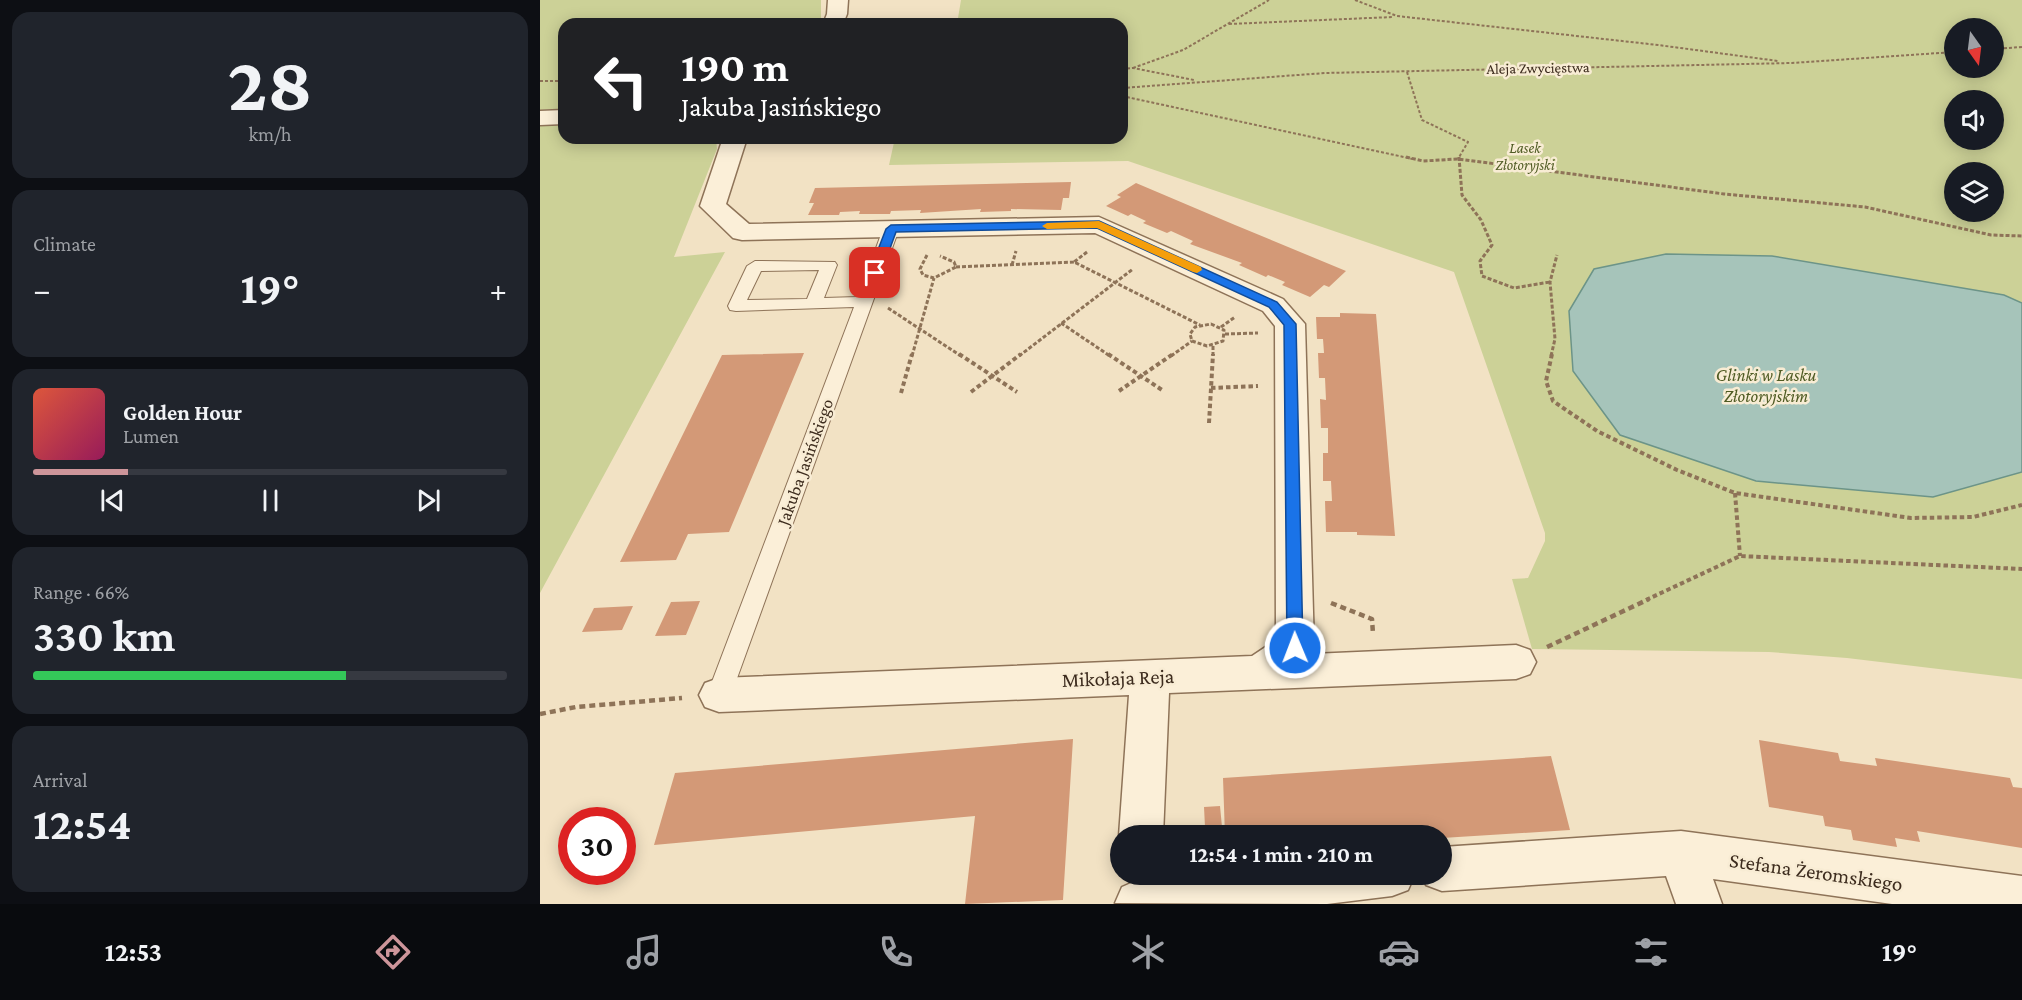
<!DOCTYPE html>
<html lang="en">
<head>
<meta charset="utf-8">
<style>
  body { margin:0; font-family:"Crimson Pro",serif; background:#20242c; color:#f1f3f6; height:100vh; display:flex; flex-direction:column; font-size:22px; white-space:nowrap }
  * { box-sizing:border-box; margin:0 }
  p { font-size:20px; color:#9ea1a6 }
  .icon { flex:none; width:33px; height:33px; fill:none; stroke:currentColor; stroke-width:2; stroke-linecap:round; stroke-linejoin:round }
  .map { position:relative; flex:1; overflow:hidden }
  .side { display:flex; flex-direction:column; gap:12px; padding:12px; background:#0d0f14; width:540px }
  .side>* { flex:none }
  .banner { position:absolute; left:18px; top:18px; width:570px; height:126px; border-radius:18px; box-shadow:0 3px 15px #0003; background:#202124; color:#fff; overflow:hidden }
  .needle { width:39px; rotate:166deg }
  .tools { position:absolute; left:1404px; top:18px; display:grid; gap:12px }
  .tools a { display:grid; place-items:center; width:60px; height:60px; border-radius:50%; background:#171b24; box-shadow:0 3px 15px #0003; font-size:30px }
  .speed { position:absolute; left:18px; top:807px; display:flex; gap:12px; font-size:30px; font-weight:700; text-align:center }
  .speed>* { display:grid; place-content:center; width:78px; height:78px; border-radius:50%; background:#171b24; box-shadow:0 3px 15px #0003; line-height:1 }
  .speed .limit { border:9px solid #d22; background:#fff; color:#111 }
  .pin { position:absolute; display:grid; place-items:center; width:51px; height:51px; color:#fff; margin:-26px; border-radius:12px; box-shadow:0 3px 9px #0006 }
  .me { position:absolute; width:66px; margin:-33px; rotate:359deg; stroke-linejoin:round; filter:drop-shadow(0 0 4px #0008) }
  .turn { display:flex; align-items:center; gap:21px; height:126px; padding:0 24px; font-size:27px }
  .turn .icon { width:78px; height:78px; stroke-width:2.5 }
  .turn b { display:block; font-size:42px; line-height:51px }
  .big { font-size:45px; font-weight:700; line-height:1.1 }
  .side .tile { flex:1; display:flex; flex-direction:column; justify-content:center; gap:9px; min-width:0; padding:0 21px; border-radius:18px; background:#20242c }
  .side .dial { align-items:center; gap:0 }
  .dial b { font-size:78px; line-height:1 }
  .song { display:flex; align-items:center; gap:18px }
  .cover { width:72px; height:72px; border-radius:9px; background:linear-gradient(135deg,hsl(10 70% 55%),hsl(330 70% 35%)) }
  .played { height:6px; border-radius:3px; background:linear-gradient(90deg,#cd959a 20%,#363941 20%) }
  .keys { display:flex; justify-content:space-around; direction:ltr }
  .heat { display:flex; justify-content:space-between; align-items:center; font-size:33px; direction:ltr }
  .charge { height:9px; border-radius:4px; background:linear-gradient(90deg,#34c759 66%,#363941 0) }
  .trip { position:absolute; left:570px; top:825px; width:342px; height:60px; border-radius:30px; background:#171b24; box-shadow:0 3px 15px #0003; font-weight:700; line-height:60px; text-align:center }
  .tabs { display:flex; height:96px; justify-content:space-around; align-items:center; background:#090b0e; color:#9ea1a6 }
  .tabs .icon { width:42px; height:42px }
  .tabs .on { color:#cd959a }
  .tabs b { font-size:27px; color:#f1f3f6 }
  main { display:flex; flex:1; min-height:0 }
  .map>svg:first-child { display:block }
  .green { fill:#ccd197; fill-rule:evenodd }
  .water { fill:#a6c4ba; stroke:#6c9488; stroke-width:1.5 }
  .building { fill:#d39977 }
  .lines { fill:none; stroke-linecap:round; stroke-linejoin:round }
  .lane-casing { stroke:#8e7358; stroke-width:2 }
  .street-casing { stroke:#8e7358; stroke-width:3 }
  .path-far3 { stroke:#8e7358; stroke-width:2; stroke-dasharray:3 2; stroke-linecap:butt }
  .path-far2 { stroke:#8e7358; stroke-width:3; stroke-dasharray:4 2; stroke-linecap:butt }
  .path-far1 { stroke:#8e7358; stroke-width:4; stroke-dasharray:4.5 3; stroke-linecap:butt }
  .path { stroke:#8e7358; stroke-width:4.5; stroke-dasharray:6 4; stroke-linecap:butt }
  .lane { fill:#fbefd8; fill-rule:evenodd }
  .street { fill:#fbefd8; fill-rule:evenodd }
  .route { fill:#1a73e8; stroke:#114b97; stroke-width:1.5 }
  .slow { fill:#f59e0b }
  .labels { text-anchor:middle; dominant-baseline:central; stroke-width:5; stroke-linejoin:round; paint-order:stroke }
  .far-street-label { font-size:15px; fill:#3d2c1e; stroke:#f8ecd4 }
  .far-park-label { font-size:15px; font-style:italic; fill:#4f5b23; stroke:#f8ecd4 }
  .park-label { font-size:18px; font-style:italic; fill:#4f5b23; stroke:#f8ecd4 }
  .street-label { font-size:18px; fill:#3d2c1e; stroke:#f8ecd4 }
  .near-street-label { font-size:21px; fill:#3d2c1e; stroke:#f8ecd4 }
</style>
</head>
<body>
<main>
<section class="side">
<div class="tile dial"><b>28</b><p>km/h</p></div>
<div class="tile"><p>Climate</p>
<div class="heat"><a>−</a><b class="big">19°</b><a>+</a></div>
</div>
<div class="tile">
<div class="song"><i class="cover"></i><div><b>Golden Hour</b><p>Lumen</p></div></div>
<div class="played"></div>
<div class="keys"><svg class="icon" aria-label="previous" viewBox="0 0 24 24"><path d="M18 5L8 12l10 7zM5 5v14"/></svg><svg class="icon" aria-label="pause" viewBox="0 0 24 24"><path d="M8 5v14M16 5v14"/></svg><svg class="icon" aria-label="next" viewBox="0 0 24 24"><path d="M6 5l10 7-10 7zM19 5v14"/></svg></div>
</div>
<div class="tile"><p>Range · 66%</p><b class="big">330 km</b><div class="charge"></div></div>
<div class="tile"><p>Arrival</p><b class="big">12:54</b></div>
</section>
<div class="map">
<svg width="1482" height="904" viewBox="0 0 1482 904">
  <rect width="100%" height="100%" fill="#f2e2c4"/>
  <path class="green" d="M0,0H281V18L278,24H24V109L0,110Z
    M421,0H1482V679L1307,658L1229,652L992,649L972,579L988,578L1005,541V533L914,272L588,161L349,165L355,138H582V24H417ZM1414,28H1454V68H1414ZM1414,100H1454V140H1414ZM1414,172H1454V212H1414Z
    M24,125V138H176L177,149L134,257L185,252L0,593V126Z"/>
  <path class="water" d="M1126,254L1232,256L1464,295L1482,303V472L1393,497L1216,481L1080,435L1033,371L1029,311L1054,269Z"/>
  <path class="building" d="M531,182L529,198H523L521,210L471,209V211L440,212L441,209L380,213L381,210L351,211L350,214H319L320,211L300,212L299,215H268L274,203H269L275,188Z
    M596,183L695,225L806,271L789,287L784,285L770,297L742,285L745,282L728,275L726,277L699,265L702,263L650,244L653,241L631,231L627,233L603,223L606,221L591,214L588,216L566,206L581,197L577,195Z
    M800,313L836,314L855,536L817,535V532H786L785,501H792L791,481H783V453H788V428H781L780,399L786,400L785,378H779L778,353H784L783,339H777L776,317H800Z
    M264,353L189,532L148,534L136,560L80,562L182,355Z
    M160,601L146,635L115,636L131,602Z
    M93,606L82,630L42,632L54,608Z
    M533,739L523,900L425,904L435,816L114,845L135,773Z
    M1219,740L1298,753L1300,761L1337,766L1335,758L1470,778L1473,787L1482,788V848L1377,831L1380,842L1355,838L1357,847L1313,840L1311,830L1285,826L1283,816L1229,807Z
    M1011,756L1030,830L902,838V836H685L683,778Z
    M680,806L682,827H665L664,807Z"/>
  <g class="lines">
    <defs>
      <path id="lane" d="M351,224L359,229L191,695L187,702L179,705L171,702L167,695L314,307L196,311L190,310L188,306L207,266L215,261L295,262L297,265L284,298L318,297L343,229ZM279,270L267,299L207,300L221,271Z"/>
      <path id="street" d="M288,0H308L307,14L303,24H283L287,14Z
        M24,110V124L0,125V111Z
        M183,138H207L186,204L209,224L559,217L743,299L765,324L774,648L772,654L976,645L990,650L996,662L990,674L976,679L629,693L623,836H580V840L579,836L589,695L179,712L165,707L159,695L165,683L179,678L712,656L736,640L735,326L723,311L555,233L202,240L193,238L160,206Z
        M1141,831L1482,876V904H1352L1173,879L1182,904H1136L1126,876L902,891L886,885L882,874H902V847Z
        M646,874H875L868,890L852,896L787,904L575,903L582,887L598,880Z"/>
    </defs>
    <use href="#lane" class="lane-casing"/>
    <use href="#street" class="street-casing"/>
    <path class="path-far3" d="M815,0L857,16L1118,45L1238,61
      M689,24L853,17
      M1454,49L1482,47
      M593,68L643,50L729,0
      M582,69L593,68L654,80
      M867,72L882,120L928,142L918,159
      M0,81H24
      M582,88L785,73L1252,63L1414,52
      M582,96L873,159"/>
    <path class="path-far2" d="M866,157L883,161L918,159L1184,194L1325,207L1451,235L1482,236
      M919,157L922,195L941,220L952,245L940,261L942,276L974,288L1010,282
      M547,252L534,262L660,325
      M387,255L380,269L383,275L394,278L416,267L414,262L400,256
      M472,265L476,251
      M416,267L534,262
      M348,308L421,356
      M521,323L570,356
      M671,324L684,330L683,341L667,346L652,341L650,334L655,327Z
      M681,327L695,317
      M685,334L718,333
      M372,356L394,278
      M479,356L593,269
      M631,356L652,341
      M673,356V346
      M1011,356L1015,339L1010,282L1017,255"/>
    <path class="path-far1" d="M419,354L477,392
      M568,354L622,390
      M1012,354L1006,381L1013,401L1057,431L1137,470L1195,493L1371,518L1433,517L1482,505
      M671,388L718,386
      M579,391L633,354
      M431,392L481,354
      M361,393L372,354
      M669,423L673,354
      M1195,493L1200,556
      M1106,600L1200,556L1482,569"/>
    <path class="path" d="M791,603L832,619L833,634
      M1007,647L1109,599
      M0,714L36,707L142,698"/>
    <use href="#lane" class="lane"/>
    <use href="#street" class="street"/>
  </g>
  <path class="route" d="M559,221L737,302L756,324L763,648L761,652L755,654L749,652L747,648L744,325L729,307L557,228L356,232L341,273L335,276L329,273L346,229L351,225Z"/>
  <path class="slow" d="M559,221L661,267L662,270L657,273L653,272L557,228L507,229L502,226L507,223Z"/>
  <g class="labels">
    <g class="far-street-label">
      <text transform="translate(998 68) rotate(-1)">Aleja Zwycięstwa</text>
    </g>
    <g class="far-park-label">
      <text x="985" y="148">Lasek<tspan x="985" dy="17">Złotoryjski</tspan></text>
    </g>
    <g class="park-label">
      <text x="1226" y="375">Glinki w Lasku<tspan x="1226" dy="21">Złotoryjskim</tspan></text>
    </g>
    <g class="street-label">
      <text transform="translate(265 462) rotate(-70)">Jakuba Jasińskiego</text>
    </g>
    <g class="near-street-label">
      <text transform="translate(578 678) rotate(-2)">Mikołaja Reja</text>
      <text transform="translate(1276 872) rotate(8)">Stefana Żeromskiego</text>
    </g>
  </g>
</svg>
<div class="tools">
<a><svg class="needle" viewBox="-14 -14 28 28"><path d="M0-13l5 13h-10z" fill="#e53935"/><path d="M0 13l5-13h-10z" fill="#9ea1a6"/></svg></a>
<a><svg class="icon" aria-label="sound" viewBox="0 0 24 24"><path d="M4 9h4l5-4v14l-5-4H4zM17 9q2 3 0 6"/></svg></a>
<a><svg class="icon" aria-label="layers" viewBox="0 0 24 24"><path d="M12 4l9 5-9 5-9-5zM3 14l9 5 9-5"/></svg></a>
</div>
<div class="speed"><div class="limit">30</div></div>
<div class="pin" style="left:335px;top:273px;background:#d93025"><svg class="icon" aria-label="arrive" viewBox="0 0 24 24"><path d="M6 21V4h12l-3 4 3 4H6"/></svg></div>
<svg class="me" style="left:755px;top:648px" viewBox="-20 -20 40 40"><circle r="17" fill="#1a73e8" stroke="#fff" stroke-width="3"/><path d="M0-11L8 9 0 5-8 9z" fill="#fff"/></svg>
<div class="trip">12:54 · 1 min · 210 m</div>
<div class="banner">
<div class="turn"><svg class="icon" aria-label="left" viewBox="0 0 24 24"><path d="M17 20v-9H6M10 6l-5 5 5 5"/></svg><div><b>190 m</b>Jakuba Jasińskiego</div></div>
</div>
</div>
</main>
<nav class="tabs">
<b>12:53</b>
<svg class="icon on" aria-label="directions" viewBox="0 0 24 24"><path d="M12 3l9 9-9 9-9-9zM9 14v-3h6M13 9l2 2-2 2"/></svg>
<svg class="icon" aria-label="music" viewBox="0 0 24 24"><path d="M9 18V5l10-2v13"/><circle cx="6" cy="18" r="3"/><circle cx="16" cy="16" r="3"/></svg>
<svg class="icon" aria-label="phone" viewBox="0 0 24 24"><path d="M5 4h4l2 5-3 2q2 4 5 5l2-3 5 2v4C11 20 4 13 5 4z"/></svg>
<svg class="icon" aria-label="climate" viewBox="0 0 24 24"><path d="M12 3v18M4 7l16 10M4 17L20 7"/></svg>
<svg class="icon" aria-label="car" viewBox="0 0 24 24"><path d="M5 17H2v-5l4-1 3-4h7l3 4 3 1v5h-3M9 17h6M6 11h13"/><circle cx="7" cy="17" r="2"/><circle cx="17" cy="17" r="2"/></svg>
<svg class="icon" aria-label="filters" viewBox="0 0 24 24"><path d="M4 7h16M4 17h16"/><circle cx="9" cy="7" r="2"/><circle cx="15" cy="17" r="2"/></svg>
<b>19°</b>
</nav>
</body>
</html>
